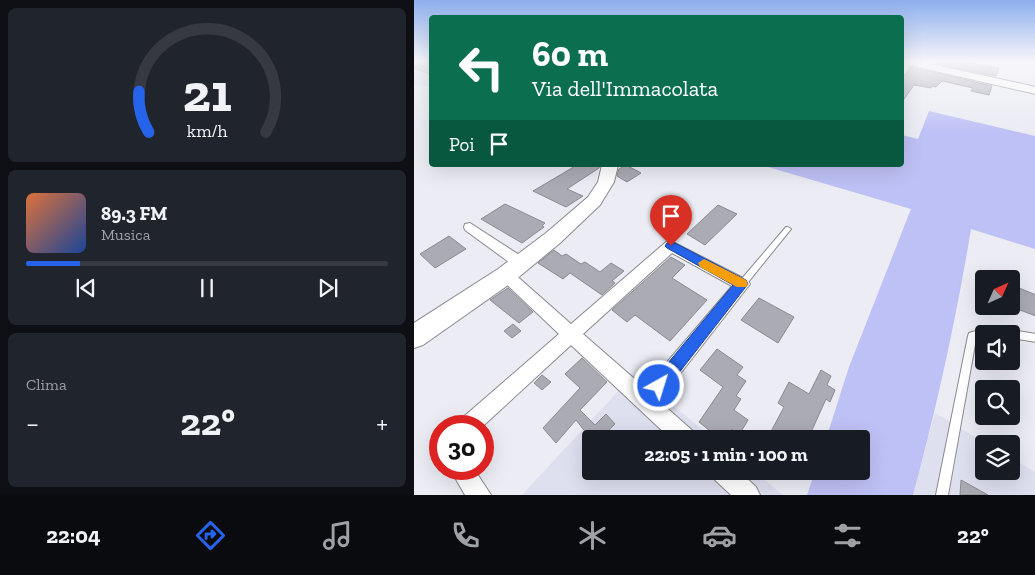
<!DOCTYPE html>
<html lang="it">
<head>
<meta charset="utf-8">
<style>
  body { margin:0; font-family:"Zilla Slab",serif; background:#20242c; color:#f1f3f6; height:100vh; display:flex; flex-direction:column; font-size:19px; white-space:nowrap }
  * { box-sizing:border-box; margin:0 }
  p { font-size:16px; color:#9ea1a6 }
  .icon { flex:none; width:28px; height:28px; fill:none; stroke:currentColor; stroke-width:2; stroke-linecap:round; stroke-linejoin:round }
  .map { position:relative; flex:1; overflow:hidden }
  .drawer { display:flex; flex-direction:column; gap:8px; padding:8px; background:#0d0f14; width:414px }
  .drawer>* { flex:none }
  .banner { position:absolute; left:15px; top:15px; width:475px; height:152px; border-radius:5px; box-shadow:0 5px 20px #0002; background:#0b6e4f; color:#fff; overflow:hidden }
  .needle { width:32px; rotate:45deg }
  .buttons { position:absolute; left:561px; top:270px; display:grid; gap:10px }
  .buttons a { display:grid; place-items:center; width:45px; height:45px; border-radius:5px; background:#171b24; box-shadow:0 5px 20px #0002; font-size:25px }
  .speed { position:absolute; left:15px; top:415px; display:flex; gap:10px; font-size:25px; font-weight:700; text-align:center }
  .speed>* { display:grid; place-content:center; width:65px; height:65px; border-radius:50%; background:#171b24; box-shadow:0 5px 20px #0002; line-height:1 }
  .speed .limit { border:8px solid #d22; background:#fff; color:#111 }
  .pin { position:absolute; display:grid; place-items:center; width:42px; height:42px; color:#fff; margin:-51px -21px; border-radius:50% 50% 50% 0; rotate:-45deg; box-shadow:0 0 5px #0007 }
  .pin .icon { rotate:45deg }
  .me { position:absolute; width:55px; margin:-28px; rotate:39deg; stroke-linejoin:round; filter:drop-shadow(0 0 4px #0008) }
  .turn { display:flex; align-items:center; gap:18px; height:105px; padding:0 20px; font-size:22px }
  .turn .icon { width:65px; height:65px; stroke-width:2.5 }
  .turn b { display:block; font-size:35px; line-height:42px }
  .then { display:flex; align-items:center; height:48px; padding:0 20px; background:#0003; gap:10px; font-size:19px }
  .big { font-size:38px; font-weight:800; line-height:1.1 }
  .drawer .card { flex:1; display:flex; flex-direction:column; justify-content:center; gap:8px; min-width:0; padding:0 18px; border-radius:8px; background:#20242c }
  .drawer .dial { align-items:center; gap:0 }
  .dial svg { height:130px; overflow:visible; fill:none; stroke:#363941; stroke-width:7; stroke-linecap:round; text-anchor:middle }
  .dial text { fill:#f1f3f6; stroke:none }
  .song { display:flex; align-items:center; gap:15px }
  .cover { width:60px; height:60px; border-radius:8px; background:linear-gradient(135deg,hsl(20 70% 55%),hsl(220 70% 35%)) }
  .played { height:5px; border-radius:2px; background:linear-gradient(90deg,#2563eb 15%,#363941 15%) }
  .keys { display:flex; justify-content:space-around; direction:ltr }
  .heat { display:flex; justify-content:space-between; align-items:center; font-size:28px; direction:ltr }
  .trip { position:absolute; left:168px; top:430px; width:288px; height:50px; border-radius:5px; background:#171b24; box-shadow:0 5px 20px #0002; font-weight:800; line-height:50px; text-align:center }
  .tab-bar { display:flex; height:80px; justify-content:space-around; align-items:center; background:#090b0e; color:#9ea1a6 }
  .tab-bar .icon { width:35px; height:35px }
  .tab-bar .active { color:#2563eb }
  .tab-bar b { font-size:22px; color:#f1f3f6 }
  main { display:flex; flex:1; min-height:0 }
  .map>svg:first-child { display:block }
  .built { fill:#dedfef }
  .green { fill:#bec1f5 }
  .building { fill:#abacb3; stroke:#8a8a91 }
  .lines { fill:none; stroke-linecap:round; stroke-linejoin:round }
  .lane-casing { stroke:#898a91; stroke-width:2 }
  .street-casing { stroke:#898a91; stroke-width:2 }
  .secondary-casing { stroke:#898a91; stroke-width:2 }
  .lane { fill:#fff; fill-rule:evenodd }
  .street { fill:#fff; fill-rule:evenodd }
  .secondary { fill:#fff; fill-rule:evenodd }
  .route { fill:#2563eb; stroke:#184099 }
  .slow { fill:#f59e0b }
</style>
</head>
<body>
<main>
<section class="drawer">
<div class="card dial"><svg viewBox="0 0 100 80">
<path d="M14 69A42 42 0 1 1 86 69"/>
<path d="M14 69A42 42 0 0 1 8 44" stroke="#2563eb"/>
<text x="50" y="56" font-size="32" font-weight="700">21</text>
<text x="50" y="72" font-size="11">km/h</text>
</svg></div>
<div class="card">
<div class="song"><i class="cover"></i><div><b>89.3 FM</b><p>Musica</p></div></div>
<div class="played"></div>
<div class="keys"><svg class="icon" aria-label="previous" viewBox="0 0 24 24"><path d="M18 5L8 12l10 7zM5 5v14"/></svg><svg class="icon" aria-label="pause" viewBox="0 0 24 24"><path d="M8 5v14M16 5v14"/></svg><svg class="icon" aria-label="next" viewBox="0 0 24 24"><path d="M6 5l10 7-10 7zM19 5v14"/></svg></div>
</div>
<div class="card"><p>Clima</p>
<div class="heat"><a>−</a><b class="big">22°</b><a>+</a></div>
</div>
</section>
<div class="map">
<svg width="622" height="495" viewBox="0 0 622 495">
  <rect width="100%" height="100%" fill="#ebecf4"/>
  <path class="built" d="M0,62H17V87L0,85Z
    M220,374L300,439H176V471H340L369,495H108Z
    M521,413L573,444H570V471H598V458L621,472V495H499Z"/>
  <path class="green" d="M515,111L621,136V249L557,229C542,319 523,407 499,495H393L401,471H446V439H412L435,367L497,209L347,165H488V135L504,139Z"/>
  <path class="building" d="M10,62H18V75L0,68V65Z
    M526,62H550L585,68L582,76L524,64Z
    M497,67L578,86L575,95L557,91L559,88L528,81L522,87L518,86L517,88L500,85L488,102V76L493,75Z
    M163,165H186L185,168L153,189L169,196L152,207L119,191Z
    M212,165L227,173L213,182L203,176L205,169Z
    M91,204L131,223L128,226L130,227L108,243L67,219Z
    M304,205L323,214L291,245L273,234Z
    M35,236L52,249L21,268L6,254Z
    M140,250L148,256L152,254L167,264L171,262L186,272L197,263L210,271L198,281L201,283L188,295L156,273L149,279L124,263Z
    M257,257L271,265L258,278L293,300L256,341L221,315L213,322L198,310Z
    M598,285L622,295V316L598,307Z
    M94,288L119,312L105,323L76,300Z
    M345,298L380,317L364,343L327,320Z
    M99,324L107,331L98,338L90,331Z
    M303,349L329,367L323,375L332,381L322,396L327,399L320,410L334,420L325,435L318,429L311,439H306L285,422L309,387L286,370Z
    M168,358L193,382L166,410L181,425L192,414L201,424L186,439H177L162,420L142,443L129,428L166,388L151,374Z
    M407,370L417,376L413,385L421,390L416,402L412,399L394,439H353L370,407L364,403L375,382L395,394Z
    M128,375L137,382L128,390L120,383Z
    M547,480L574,495H546Z"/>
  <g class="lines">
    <defs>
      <path id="lane" d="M372,227H374L377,229L331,286L328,287L325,286L324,284L325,282Z
        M578,327L622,334V342L598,338V334H570V337L562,339L534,495H522L554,336L555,333L558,332Z"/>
      <path id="street" d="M492,62H498L491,74H488V68Z
        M56,223L113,260L115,264L113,268L108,269L103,268L51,230L50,227L51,224Z
        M257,241L333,280L336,284L245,401L280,432L283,439H257L157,345L69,426H44L47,419L145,334L87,279L85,275L87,271L92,269L97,271L157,324L252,242ZM258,253L318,286L231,388L169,334Z
        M36,469H60L77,495H51Z
        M297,471H325L342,487L346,495H317L300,479Z"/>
      <path id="secondary" d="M490,62H508L622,87V94L495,65Z
        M188,165H204L200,182L186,205L146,243L100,281L9,345L0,348V323L84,269L132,233L174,197L184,182Z"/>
    </defs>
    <use href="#lane" class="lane-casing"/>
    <use href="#street" class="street-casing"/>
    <use href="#secondary" class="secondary-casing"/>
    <use href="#lane" class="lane"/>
    <use href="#street" class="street"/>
    <use href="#secondary" class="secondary"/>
  </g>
  <linearGradient id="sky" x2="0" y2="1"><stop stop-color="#8dafed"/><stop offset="0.47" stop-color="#f6f6fa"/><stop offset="1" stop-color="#f6f6fa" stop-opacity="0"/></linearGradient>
  <rect width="622" height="131" fill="url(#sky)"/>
  <path class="route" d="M257,241L332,280L334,284L250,392L245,394L239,392L237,386L239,381L319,285L253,248L251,246L253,243Z"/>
  <path class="slow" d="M290,259L332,280L334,284L332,287H323L286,267L284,263Z"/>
</svg>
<div class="buttons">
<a><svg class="needle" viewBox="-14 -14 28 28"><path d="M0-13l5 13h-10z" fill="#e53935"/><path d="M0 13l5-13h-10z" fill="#9ea1a6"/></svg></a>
<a><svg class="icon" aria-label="sound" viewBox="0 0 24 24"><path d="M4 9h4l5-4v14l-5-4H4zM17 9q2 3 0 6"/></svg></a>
<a><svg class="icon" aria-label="search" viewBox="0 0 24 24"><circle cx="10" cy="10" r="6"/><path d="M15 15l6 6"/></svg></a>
<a><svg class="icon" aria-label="layers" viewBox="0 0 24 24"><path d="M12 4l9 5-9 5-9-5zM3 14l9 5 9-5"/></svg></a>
</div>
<div class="speed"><div class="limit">30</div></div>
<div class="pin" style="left:257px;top:246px;background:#d93025"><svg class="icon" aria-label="arrive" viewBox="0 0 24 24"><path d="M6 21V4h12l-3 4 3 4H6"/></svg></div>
<svg class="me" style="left:245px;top:386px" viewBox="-20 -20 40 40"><circle r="17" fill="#2563eb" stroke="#fff" stroke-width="3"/><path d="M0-11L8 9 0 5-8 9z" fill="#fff"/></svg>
<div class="trip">22:05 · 1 min · 100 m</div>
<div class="banner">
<div class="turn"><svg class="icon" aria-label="left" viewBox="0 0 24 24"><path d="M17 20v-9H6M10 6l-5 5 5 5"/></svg><div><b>60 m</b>Via dell'Immacolata</div></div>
<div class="then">Poi<svg class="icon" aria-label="arrive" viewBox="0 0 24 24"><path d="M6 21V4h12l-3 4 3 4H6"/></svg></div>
</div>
</div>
</main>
<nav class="tab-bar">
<b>22:04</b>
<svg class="icon active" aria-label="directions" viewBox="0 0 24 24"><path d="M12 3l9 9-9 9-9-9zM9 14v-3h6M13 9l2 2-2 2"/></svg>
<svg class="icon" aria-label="music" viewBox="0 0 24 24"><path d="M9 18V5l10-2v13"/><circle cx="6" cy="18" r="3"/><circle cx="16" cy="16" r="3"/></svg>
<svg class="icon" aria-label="phone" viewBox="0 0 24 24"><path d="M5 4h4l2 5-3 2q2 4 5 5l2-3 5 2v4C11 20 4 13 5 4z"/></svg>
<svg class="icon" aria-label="climate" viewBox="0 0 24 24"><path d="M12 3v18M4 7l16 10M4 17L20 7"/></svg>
<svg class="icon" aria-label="car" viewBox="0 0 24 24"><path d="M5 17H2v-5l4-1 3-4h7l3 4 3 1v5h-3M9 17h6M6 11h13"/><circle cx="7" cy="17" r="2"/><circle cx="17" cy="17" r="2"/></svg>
<svg class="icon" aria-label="filters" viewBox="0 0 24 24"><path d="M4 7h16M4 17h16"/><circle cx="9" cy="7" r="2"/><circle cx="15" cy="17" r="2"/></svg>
<b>22°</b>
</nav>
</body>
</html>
